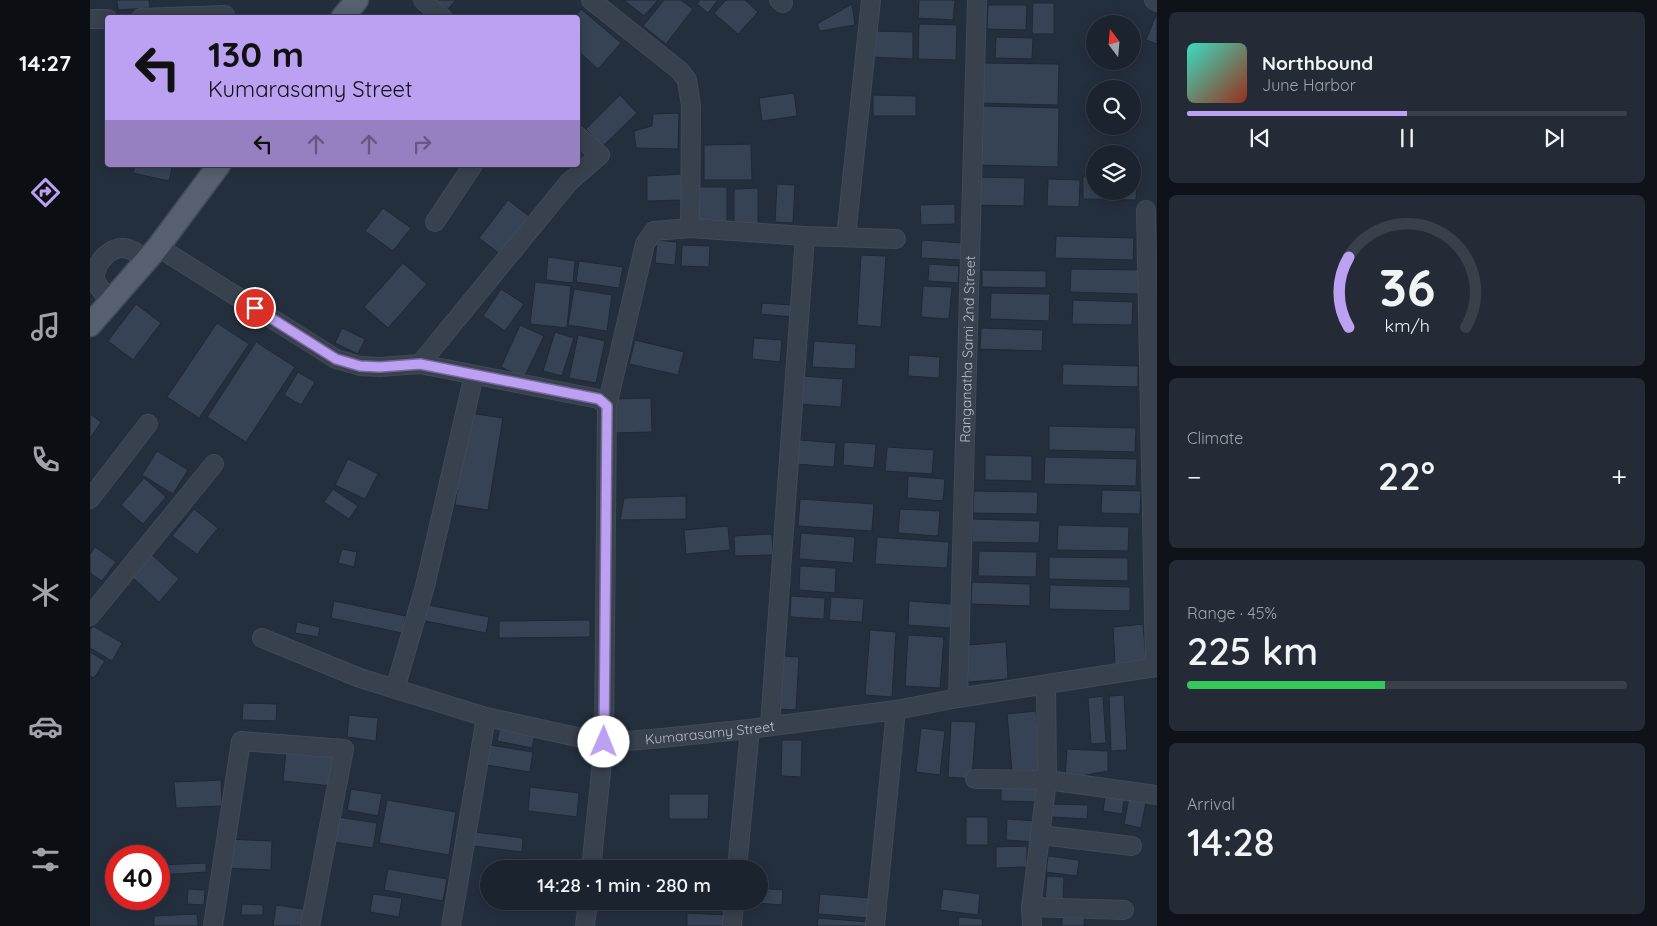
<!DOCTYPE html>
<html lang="en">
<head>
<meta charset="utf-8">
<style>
  body { margin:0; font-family:Quicksand,sans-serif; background:#242b36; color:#f1f3f6; height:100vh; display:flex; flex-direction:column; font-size:19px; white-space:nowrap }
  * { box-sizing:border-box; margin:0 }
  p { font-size:16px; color:#a0a4aa }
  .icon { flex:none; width:28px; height:28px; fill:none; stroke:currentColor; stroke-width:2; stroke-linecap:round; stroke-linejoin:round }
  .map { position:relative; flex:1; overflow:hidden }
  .panel { display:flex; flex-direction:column; gap:12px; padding:12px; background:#0f1319; width:500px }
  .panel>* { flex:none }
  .top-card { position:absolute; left:15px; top:15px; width:475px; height:152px; border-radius:5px; box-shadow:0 2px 12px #0003,0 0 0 1px #39404a; background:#bca0f2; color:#111; overflow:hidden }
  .needle { width:32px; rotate:344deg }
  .fabs { position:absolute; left:996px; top:15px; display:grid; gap:10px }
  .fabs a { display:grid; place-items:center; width:55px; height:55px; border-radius:50%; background:#1b232e; box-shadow:0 2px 12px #0003,0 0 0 1px #39404a; font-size:25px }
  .speed { position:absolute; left:15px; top:845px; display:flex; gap:10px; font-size:25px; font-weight:700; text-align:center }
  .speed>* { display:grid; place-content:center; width:65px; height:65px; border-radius:50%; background:#1b232e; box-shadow:0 2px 12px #0003,0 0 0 1px #39404a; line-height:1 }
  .speed .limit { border:8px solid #d22; background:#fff; color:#111 }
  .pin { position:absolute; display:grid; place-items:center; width:42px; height:42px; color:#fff; margin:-21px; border:2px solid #fff; border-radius:50%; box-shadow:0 1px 5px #0007 }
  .me { position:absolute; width:55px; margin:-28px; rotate:1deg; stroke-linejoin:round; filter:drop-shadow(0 0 4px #0008) }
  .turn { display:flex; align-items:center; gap:18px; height:105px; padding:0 20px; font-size:22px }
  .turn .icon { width:65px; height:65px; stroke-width:2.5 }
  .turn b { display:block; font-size:35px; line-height:42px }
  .lanes { display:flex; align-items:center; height:48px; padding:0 20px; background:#0003; justify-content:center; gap:25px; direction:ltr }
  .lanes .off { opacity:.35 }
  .big { font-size:38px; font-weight:600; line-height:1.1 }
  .panel .widget { flex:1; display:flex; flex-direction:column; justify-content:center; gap:8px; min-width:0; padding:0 18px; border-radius:8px; background:#242b36 }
  .panel .dial { align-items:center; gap:0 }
  .dial svg { height:130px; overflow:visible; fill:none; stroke:#39404a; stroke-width:7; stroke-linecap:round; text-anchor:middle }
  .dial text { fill:#f1f3f6; stroke:none }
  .song { display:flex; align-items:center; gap:15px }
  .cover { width:60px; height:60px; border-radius:8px; background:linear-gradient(135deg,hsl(170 70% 55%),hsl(10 70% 35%)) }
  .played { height:5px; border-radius:2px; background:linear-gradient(90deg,#bca0f2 50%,#39404a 50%) }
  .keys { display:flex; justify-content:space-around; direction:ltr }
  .heat { display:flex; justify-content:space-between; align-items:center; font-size:28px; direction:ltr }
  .charge { height:8px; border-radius:4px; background:linear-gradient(90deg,#34c759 45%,#39404a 0) }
  .trip { position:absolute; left:390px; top:860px; width:288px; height:50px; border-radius:25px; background:#1b232e; box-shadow:0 2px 12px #0003,0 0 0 1px #39404a; font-weight:600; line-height:50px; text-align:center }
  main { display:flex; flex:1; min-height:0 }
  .menu { display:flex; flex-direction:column; width:90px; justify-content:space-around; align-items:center; background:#0b0e12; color:#a0a4aa }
  .menu .icon { width:35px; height:35px }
  .menu .on { color:#bca0f2 }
  .menu b { font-size:22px; color:#f1f3f6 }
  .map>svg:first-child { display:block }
  .building { fill:#364354; stroke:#1f2835 }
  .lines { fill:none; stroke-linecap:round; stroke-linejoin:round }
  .minor-casing { stroke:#414a57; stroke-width:20 }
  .major-casing { stroke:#414a57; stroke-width:25 }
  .minor { stroke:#38414e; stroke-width:18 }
  .major { stroke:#56606e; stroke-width:22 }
  .route-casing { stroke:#7a689d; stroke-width:12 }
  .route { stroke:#bca0f2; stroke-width:9 }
  .labels { text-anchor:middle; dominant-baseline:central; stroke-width:5; stroke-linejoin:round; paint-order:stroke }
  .street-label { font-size:14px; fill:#b4bcc9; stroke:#1d2633 }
</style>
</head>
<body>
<main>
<nav class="menu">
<b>14:27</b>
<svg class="icon on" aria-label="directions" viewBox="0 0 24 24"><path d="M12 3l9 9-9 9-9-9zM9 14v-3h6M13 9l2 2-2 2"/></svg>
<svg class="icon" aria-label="music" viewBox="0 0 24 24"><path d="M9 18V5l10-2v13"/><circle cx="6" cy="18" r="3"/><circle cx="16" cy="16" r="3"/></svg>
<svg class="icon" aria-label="phone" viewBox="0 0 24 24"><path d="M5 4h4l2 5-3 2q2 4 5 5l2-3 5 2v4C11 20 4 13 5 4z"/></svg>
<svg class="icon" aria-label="climate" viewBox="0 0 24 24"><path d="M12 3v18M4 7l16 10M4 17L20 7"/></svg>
<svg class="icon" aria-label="car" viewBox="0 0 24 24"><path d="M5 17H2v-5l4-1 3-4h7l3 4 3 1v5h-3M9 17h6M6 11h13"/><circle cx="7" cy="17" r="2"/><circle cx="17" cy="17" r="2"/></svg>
<svg class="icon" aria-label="filters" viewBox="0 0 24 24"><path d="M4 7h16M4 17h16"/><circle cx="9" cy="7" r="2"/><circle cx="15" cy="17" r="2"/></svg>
</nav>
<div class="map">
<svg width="1067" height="926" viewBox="0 0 1067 926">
  <rect width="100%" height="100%" fill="#242f3e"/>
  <path class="building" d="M27,0H59L60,8L28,10Z
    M347,0H366L358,9Z
    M534,0H568L554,16Z
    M574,0H591L603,9L576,44L553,26Z
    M610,0H628L618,13L607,4Z
    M636,0H655L668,12L648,34L624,13Z
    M829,0H865L863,20L828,18Z
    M943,3H964V34H942Z
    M762,4L765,25L730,31L727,24Z
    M898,5H937L936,30L897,29Z
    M491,9L531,43L508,69L488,51V18H484Z
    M1066,15L1067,16V44L1056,40Z
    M829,24L867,25L866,60L828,59Z
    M784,31L823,32V59L783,57Z
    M906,37L943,38L942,59L905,58Z
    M888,63L969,64L968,105L887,103Z
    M704,93L707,116L672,121L669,98Z
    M530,95L547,113L513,146L496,129Z
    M783,95L826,96V116H783Z
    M891,106L969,108L968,167L889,165Z
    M589,113L588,149L546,148L544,131L562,126L563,114Z
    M661,144L662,180H614V145Z
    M45,165H83L79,181L43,173Z
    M594,174V200L557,201V176Z
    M993,176L1005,177V191H1042V177L1047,178L1046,200L993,199Z
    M888,177L935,178L934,206L887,205Z
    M958,179L990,180L989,207L957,206Z
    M687,184L705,185L703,223L685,222Z
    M606,187H637V227L606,226Z
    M668,188V226H644V189Z
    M418,200L440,217L411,255L389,238Z
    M865,204V224L831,225L830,205Z
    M293,208L321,228L303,251L275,231Z
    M966,236L1044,238L1043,260L965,258Z
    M567,240L587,242L585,265L565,263Z
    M832,240L872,243L871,260L831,258Z
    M592,245L620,246L619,267L591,266Z
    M771,255L796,256L791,327L767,325Z
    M458,257L485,261L483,283L456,280Z
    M489,261L533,267L529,288L486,282Z
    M313,263L337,284L298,328L274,307Z
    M839,264L869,266L868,283L838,281Z
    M981,269L1050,270L1049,294L980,292Z
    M892,270L956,271V288L892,287Z
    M445,282L481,286L477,328L440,324Z
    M833,286L862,287L859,319L831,317Z
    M411,289L434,304L415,331L393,316Z
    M484,289L522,295L517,331L478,325Z
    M901,293L960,294L959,321L900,319Z
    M983,300L1043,302L1042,325L982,324Z
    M672,303L702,305V317L671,314Z
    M46,304L71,323L43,360L18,341Z
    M127,323L159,344L109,418L77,397Z
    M430,325L454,336L434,378L411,367Z
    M252,328L275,339L268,354L245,343Z
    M891,328L953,330L952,351L890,349Z
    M465,332L484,338L472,376L453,371Z
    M488,335L515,341L506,383L479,378Z
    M664,338L692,340L690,362L662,359Z
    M545,340L594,352L588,375L539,364Z
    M724,341L766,344L765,369L722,367Z
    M166,342L205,367L156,442L117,417Z
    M819,355L850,357L849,378L818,376Z
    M973,364L1048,366V387L972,385Z
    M208,372L225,382L211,405L194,395Z
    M711,376L753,379L751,407L709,404Z
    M561,398L562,432L524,433V399Z
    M379,413L413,418L398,510L365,505Z
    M0,414L11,422L1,437L0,436Z
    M959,426L1046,428L1045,452L959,450Z
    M709,440L746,443L744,467L707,464Z
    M754,442L786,444L784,468L753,465Z
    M797,447L844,450L842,474L795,471Z
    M67,451L98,470L83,494L52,475Z
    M895,455L942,456V481L895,480Z
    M955,457L1047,459L1046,486L954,484Z
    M258,459L288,474L275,499L245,485Z
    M818,476L855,479L853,501L817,498Z
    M54,478L76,497L53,524L31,505Z
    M243,489L268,506L259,519L234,502Z
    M1012,490L1051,491L1050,514L1011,513Z
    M884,491L948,492L947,514L883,513Z
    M596,496V519L530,520L534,498Z
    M710,499L784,504L782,531L708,526Z
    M104,509L128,528L107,554L82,536Z
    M810,509L850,511L848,536L808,533Z
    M882,519L950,521L949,543L882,542Z
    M968,525L1039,527L1038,551L967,550Z
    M638,526L640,550L596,554L594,530Z
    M711,533L765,537L763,563L709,559Z
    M682,534L683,555L645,556L644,536Z
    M787,537L859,542L857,568L785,564Z
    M5,547L26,562L12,581L0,573V554Z
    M252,549L267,552L264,567L248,563Z
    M889,551L947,552L946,577L888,576Z
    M61,554L89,579L69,602L41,576Z
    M959,557L1038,558V581L959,579Z
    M710,566L746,568L745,593L709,590Z
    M882,582L940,584V606L881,604Z
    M960,585L1040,587V611L959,609Z
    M701,596L735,598L734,619L700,617Z
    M741,597L774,599L772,622L739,620Z
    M244,601L316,616L312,633L241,618Z
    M819,601L862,604L860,628L818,625Z
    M333,604L399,617L396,633L330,620Z
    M500,620V637L409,638V621Z
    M207,622L230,627L228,637L205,633Z
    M1053,624L1056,662L1025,664L1023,627Z
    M3,626L32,643L22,661L0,648V630Z
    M780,630L806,632L802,697L775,695Z
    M818,635L854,637L850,688L815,686Z
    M916,642L918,679L878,682L877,645Z
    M0,652L15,661L4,678L0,676Z
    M692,656L709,657L706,710L688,709Z
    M1034,695L1037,750L1021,751L1019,696Z
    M1013,696L1016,743L1001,744L998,698Z
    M153,703L187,704L186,721L152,720Z
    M946,711L951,770L922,772L917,714Z
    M259,715L288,718L286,741L257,737Z
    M861,721L886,722L882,779L858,777Z
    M410,727L445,734L442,748L407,741Z
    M831,728L855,731L850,775L826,772Z
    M692,740H712L711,777L691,776Z
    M394,744L443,752L440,772L390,764Z
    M977,749L1018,751V771L975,779Z
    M196,750L244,755L241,786L193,781Z
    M131,780L132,806L86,808L84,782Z
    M911,781L951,782V802L911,801Z
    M440,787L489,793L487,817L438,811Z
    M261,789L292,794L288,816L257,810Z
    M1016,792L1035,794L1032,814L1013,811Z
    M579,794H619L618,819H579Z
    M1039,798L1056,802L1051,828L1034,824Z
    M297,800L366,812L359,855L289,843Z
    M963,804L998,805L997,819L962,817Z
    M248,817L287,823L283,848L244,842Z
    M876,817H898V845H876Z
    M917,819L947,821L946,842L916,840Z
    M385,832L433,838L432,852L383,846Z
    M136,839L182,841L181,870L134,868Z
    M937,846V867L906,868V847Z
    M958,856L989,860L987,876L956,872Z
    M426,859L465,861L464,869H425Z
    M116,863V872L69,875V865Z
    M298,869L357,879L353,901L294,890Z
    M957,876L974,877L973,901L955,900Z
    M669,888L693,890L692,905L655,902L669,901Z
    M98,889L115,890L114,905L97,904Z
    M853,889L890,894L888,915L850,910Z
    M283,894L312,898L309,917L280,912Z
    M730,894L780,898L779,918L728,914Z
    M152,904L173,905V915H151Z
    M186,905L220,910L217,926H183Z
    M972,910L995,911L994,926H972Z
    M597,913L638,915V926H597Z
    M107,914L108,926H64V916Z
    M869,917L893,919L892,926H868Z
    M728,918L778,922V926H727Z"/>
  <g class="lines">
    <defs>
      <g id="minor">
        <path d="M333,0L353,18"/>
        <path d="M501,0L589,70L597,80L601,106L600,228"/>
        <path d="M689,0L693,3"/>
        <path d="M1064,0L1067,2"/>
        <path d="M51,18L135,15"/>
        <path d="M0,19H18"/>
        <path d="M1056,210L1065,667"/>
        <path d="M345,222L383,165"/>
        <path d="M756,237L781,0"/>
        <path d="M68,247L246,359L270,366L290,367L330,364L509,399L517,406L514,743L501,869"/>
        <path d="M20,301C15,295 9,288 6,282C1,267 18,248 32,248C41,247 50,256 56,260"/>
        <path d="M330,364L479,182L510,155L488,136"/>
        <path d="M517,406L555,244L564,231L600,228L715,236L806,239"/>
        <path d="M0,499L58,424"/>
        <path d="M0,616L124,464"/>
        <path id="s1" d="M172,638L270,678L396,717L514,743L572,738L660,729L806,710L868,698L1067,667"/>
        <path d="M305,689L335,586L384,375"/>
        <path id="s2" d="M868,698L887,0"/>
        <path d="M680,725L715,236"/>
        <path d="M885,779L957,780L1067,795"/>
        <path d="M951,835L1042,846"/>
        <path d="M647,869L660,729"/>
        <path d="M941,907L1034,910"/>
        <path d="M123,926L151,741L254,749L220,926"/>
        <path d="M361,926L396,717"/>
        <path d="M495,926L498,901"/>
        <path d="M642,926L644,901"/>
        <path d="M785,926L806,710"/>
        <path d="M942,926L941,907L957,780L956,685"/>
      </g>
      <path id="major" d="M252,18L267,0
        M0,325L68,247L129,165"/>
    </defs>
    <use href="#minor" class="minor-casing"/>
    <use href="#major" class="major-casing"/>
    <use href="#minor" class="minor"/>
    <use href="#major" class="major"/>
  </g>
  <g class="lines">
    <defs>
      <path id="route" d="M165,308L246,359L270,366L290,367L330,364L509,399L517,406L514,742"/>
    </defs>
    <use href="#route" class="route-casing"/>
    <use href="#route" class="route"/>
  </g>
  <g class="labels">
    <g class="street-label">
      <text stroke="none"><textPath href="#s2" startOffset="349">Ranganatha Sami 2nd Street</textPath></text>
      <text stroke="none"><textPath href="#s1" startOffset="465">Kumarasamy Street</textPath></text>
    </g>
  </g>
</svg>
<div class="fabs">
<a><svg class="needle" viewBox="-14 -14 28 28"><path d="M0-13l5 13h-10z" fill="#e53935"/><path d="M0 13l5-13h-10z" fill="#a0a4aa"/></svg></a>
<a><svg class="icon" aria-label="search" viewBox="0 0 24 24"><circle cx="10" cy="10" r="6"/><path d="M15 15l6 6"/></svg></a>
<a><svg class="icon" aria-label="layers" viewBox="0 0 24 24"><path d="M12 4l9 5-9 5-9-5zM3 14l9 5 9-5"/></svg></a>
</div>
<div class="speed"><div class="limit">40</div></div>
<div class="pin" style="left:165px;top:308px;background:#d93025"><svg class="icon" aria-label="arrive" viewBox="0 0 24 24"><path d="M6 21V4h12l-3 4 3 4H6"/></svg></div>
<svg class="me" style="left:514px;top:742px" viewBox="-20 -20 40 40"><circle r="19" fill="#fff"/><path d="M0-13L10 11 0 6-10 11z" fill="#bca0f2"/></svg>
<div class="trip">14:28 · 1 min · 280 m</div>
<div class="top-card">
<div class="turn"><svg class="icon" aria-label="left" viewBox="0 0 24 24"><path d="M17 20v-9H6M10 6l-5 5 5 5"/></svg><div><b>130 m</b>Kumarasamy Street</div></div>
<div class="lanes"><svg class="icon" aria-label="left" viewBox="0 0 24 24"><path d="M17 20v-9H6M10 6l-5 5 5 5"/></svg><svg class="icon off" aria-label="ahead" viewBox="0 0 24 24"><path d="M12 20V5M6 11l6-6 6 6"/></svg><svg class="icon off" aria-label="ahead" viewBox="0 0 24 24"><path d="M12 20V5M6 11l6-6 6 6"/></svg><svg class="icon off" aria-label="right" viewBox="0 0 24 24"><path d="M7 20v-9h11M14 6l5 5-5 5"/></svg></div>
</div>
</div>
<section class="panel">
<div class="widget">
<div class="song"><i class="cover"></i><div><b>Northbound</b><p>June Harbor</p></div></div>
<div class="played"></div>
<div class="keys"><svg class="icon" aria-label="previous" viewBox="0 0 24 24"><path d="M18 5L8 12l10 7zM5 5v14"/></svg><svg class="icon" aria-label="pause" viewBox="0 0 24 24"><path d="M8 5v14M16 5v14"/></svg><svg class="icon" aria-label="next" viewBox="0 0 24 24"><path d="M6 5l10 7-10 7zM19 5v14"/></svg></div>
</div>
<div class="widget dial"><svg viewBox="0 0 100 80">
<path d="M14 69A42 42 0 1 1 86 69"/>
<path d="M14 69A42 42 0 0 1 14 26" stroke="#bca0f2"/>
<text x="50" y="56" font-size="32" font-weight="700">36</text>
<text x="50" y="72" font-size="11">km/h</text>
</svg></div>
<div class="widget"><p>Climate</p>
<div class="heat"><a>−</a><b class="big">22°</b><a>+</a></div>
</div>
<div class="widget"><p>Range · 45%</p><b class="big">225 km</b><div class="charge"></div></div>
<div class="widget"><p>Arrival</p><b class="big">14:28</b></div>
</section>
</main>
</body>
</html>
